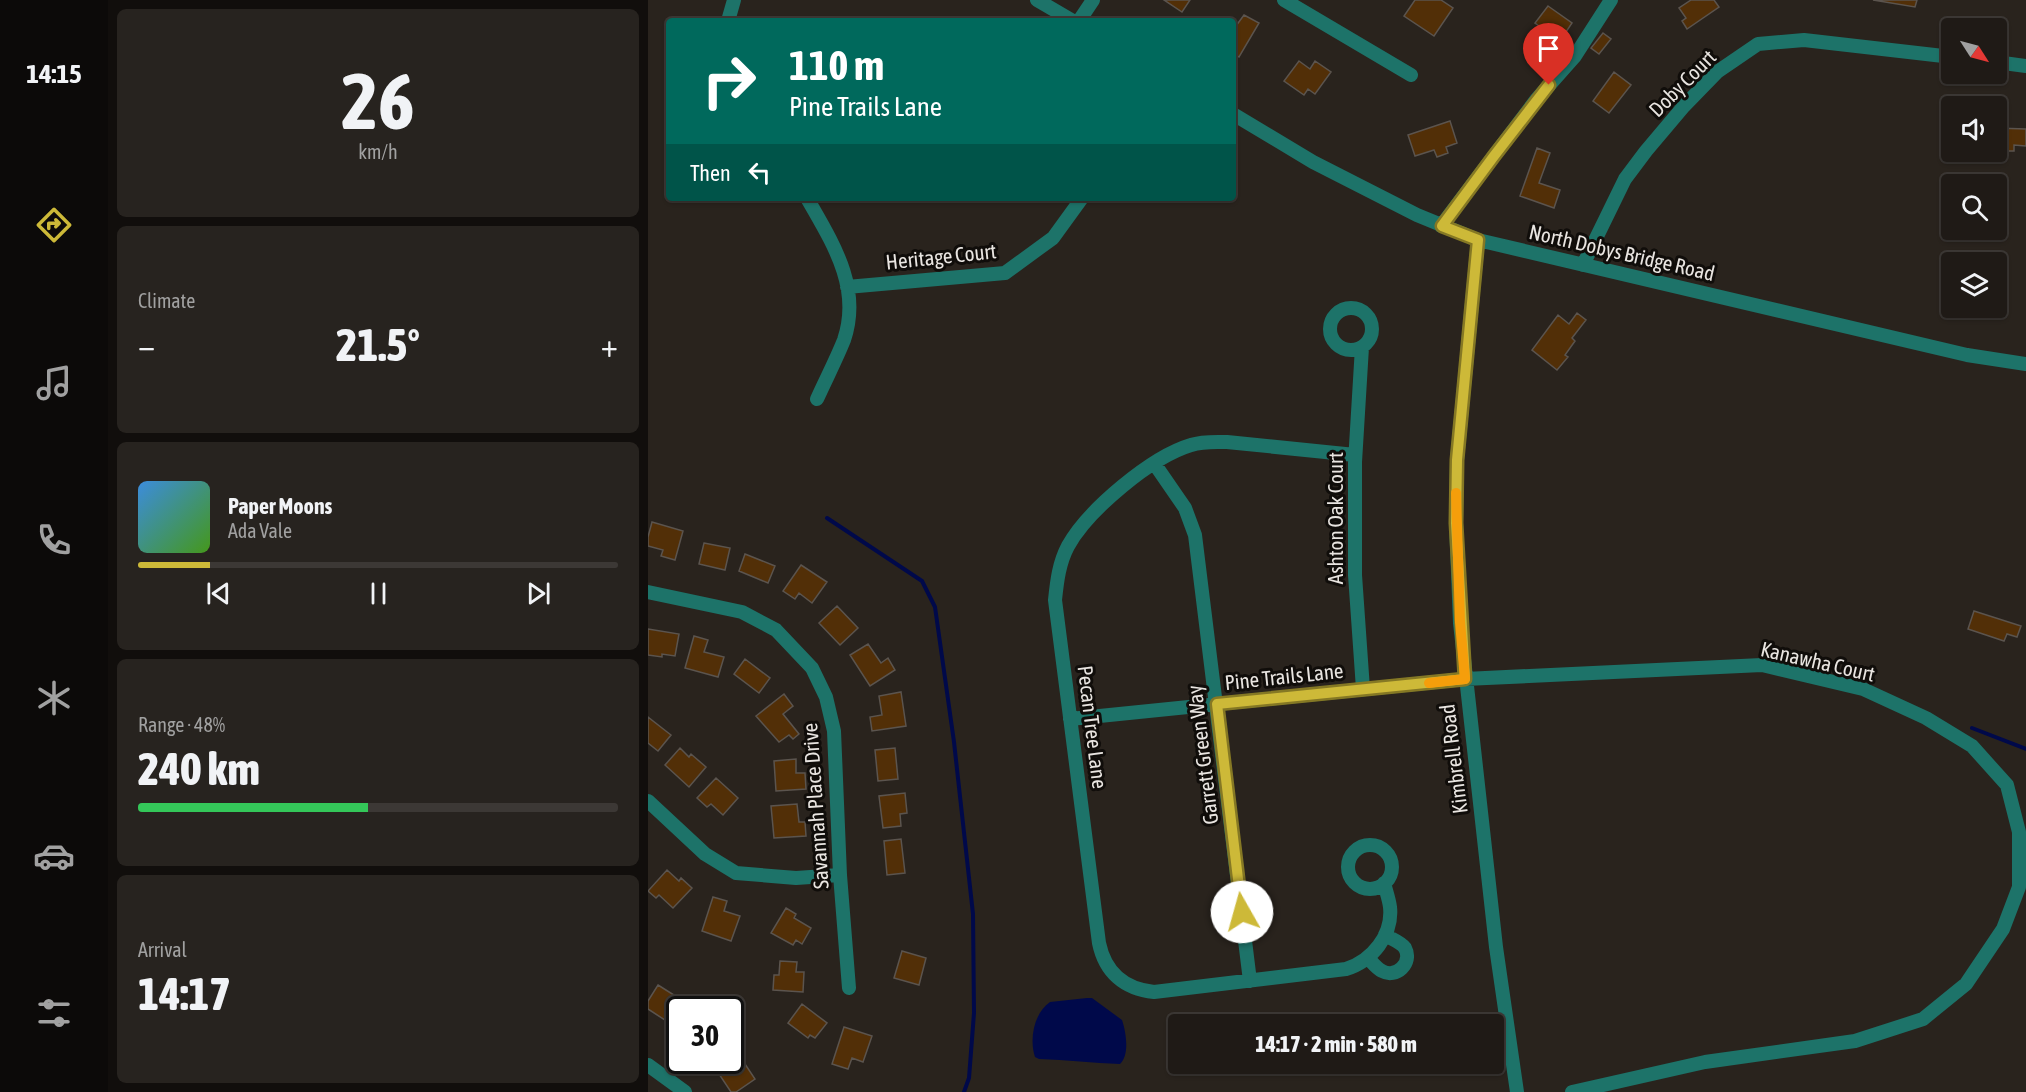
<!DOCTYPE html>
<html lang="en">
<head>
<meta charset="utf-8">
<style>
  body { margin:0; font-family:"Asap Condensed",sans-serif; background:#27231f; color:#f1f3f6; height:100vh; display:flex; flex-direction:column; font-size:22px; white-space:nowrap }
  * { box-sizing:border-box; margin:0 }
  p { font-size:20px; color:#a1a1a1 }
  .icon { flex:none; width:33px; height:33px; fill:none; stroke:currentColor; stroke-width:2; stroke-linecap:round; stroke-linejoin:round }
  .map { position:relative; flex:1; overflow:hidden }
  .sheet { display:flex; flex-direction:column; gap:9px; padding:9px; background:#110e0c; width:540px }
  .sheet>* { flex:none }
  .top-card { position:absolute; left:18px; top:18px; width:570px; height:183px; border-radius:6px; box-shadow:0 2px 4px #0004,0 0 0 2px #3c3835; background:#00695c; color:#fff; overflow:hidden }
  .needle { width:39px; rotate:126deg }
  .buttons { position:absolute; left:1293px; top:18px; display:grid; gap:12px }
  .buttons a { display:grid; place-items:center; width:66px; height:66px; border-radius:6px; background:#1f1a16; box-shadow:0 2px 4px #0004,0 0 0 2px #3c3835; font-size:30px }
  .speed { position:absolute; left:18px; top:996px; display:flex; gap:12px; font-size:30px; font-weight:700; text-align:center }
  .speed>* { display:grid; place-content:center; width:78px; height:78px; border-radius:50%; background:#1f1a16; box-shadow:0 2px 4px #0004,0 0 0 2px #3c3835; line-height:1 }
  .speed .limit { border:3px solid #111; border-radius:9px; background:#fff; color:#111 }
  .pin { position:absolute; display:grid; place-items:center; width:51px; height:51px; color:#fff; margin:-62px -26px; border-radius:50% 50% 50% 0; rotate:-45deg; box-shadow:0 0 6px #0007 }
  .pin .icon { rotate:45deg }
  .me { position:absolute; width:66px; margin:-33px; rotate:353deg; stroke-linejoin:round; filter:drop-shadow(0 0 4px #0008) }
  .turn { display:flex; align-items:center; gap:21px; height:126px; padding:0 24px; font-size:27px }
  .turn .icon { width:78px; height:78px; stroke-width:2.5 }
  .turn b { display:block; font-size:42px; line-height:51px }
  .then { display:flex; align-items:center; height:57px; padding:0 24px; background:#0003; gap:12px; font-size:22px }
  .big { font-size:45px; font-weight:800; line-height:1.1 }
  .sheet .widget { flex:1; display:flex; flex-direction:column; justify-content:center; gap:9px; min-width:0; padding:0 21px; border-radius:9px; background:#27231f }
  .sheet .dial { align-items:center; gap:0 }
  .dial b { font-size:78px; line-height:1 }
  .song { display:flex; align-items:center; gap:18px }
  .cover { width:72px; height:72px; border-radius:9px; background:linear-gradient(135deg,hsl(210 70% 55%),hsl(100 70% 35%)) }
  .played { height:6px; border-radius:3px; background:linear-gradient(90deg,#cdb938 15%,#3c3835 15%) }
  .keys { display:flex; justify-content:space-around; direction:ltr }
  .heat { display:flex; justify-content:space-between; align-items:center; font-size:33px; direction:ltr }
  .charge { height:9px; border-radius:4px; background:linear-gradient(90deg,#34c759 48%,#3c3835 0) }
  .trip { position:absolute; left:520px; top:1014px; width:336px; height:60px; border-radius:6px; background:#1f1a16; box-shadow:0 2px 4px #0004,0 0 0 2px #3c3835; font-weight:800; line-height:60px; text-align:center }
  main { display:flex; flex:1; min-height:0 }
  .menu { display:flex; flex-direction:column; width:108px; justify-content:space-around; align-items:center; background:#0c0a09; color:#a1a1a1 }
  .menu .icon { width:42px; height:42px }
  .menu .current { color:#cdb938 }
  .menu b { font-size:27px; color:#f1f3f6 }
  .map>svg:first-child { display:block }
  .water { fill:#00094a }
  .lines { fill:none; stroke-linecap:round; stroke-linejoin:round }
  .stream { stroke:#00094a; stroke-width:4 }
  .building { fill:#522f07; stroke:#5b544e; stroke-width:1.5 }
  .minor { stroke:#1d7369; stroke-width:14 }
  .route-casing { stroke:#857824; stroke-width:15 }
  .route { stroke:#cdb938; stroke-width:10 }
  .slow { stroke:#f59e0b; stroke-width:10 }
  .labels { text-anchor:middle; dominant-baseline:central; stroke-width:6; stroke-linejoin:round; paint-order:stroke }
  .street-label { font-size:21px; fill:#e9e5e1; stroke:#100d0a }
</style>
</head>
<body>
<main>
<nav class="menu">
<b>14:15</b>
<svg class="icon current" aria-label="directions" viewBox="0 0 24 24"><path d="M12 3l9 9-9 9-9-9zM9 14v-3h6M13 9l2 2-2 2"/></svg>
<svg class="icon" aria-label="music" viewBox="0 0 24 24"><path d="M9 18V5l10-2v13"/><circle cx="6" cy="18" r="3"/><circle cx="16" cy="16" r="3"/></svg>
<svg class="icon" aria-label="phone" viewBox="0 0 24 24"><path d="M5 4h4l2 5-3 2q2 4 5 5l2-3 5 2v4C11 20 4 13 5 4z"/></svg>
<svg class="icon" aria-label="climate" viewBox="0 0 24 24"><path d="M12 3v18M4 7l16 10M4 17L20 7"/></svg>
<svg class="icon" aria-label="car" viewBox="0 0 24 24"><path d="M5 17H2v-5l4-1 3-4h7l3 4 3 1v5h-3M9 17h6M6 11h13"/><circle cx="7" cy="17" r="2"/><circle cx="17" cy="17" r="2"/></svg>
<svg class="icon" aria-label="filters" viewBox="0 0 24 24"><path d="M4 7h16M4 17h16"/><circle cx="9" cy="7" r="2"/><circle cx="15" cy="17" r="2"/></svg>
</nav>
<section class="sheet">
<div class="widget dial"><b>26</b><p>km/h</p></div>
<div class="widget"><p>Climate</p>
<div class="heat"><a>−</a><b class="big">21.5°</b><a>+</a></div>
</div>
<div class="widget">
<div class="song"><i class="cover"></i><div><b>Paper Moons</b><p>Ada Vale</p></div></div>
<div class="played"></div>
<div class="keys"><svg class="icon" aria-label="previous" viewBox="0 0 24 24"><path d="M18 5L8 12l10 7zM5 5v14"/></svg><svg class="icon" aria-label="pause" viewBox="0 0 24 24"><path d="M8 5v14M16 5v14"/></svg><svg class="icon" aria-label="next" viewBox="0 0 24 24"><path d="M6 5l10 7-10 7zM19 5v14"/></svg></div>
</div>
<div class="widget"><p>Range · 48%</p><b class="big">240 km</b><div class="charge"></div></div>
<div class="widget"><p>Arrival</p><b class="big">14:17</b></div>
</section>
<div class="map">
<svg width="1378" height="1092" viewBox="0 0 1378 1092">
  <rect width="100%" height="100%" fill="#29231d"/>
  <path class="water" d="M439,998H444L474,1020C478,1032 482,1055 472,1064C445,1063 419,1060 391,1059L387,1057C381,1039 386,1013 402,1002Z"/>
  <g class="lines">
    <path class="stream" d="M179,518L274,581L287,607L306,742L325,914L326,1013L321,1078L316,1092
      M1324,728L1378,749"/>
  </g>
  <path class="building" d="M516,0H542L534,12Z
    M767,0H793L805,8L786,36L756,16Z
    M1043,0H1066L1071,7L1039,29L1034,21L1038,18L1031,8Z
    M1225,0H1269L1267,7Z
    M900,6L924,23L912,41L887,23Z
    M596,15L611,23L591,57L585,53V30Z
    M955,33L963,39L951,54L943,48Z
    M651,61L662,69L667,61L683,72L667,94L660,89L656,95L636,81Z
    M966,72L983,85L961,113L945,101Z
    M802,121L809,143L798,147L800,153L789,157L786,150L767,156L760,135Z
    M1348,128L1378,129V146L1366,145V151H1352V156L1332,155V152H1348Z
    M889,148L902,153L891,183L912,190L906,208L872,196Z
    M929,313L938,320L924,338L927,341L917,355L920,357L909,370L884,350L910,315L921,324Z
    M4,522L35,531L27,560L13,556L15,550L0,546V537Z
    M56,543L82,548L77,570L51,564Z
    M97,554L127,566L120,583L91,571Z
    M153,565L179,582L164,603L151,593L147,599L135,591Z
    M189,606L210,628L192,645L171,623Z
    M1326,611L1373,626L1369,637L1359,634L1356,641L1320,629Z
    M0,629L31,634L27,656L14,654V657L0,655Z
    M46,636L60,640L56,652L76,657L70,677L37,668Z
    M220,644L233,663L240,658L247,670L222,686L202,655Z
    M97,659L122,678L111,693L86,674Z
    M253,692L258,726L224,731L222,717L234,715L231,696Z
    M136,694L145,706L135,714L151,734L145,739L141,735L131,742L108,716Z
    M0,717L23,735L10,751L0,743Z
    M32,748L41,757L43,754L58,767L41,787L17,765Z
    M247,748L250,779L230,781L227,750Z
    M148,759V773H157L158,789L128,791L126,761Z
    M68,778L90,798L75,815L63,804L59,807L49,798Z
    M257,793L259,813L252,814L253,826L235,828L231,796Z
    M149,804L151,822H157L158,836L126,838L123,806Z
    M253,839L257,873L239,875L236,841Z
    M19,870L31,881L33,878L44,888L25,908L11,895L8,898L0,891Z
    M65,897L79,901L76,911L92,916L83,941L54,931Z
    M138,908L148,914L146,918L163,928L154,944L148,940L145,945L123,933Z
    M254,951L278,958L271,985L246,978Z
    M132,961L149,962L148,972H156L155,992L125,990L126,975H131Z
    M10,985L37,1002L23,1024L0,1009V1001Z
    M154,1004L179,1023L167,1038L162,1035L160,1038L140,1023Z
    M196,1027L224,1036L215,1062L204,1058L200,1069L184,1064Z
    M89,1052L107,1079L88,1092H83L67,1068L77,1060H82V1057Z"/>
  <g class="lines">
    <path class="minor" d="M389,0L425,21
      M636,0L763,75
      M80,21L86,0
      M431,21L445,0
      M1348,62L1378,66
      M585,114L665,162L769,215L830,240L1319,355L1378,364
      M159,198C184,242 214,287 196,340C188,360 178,379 169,399
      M793,226L888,100L927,56L963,0
      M830,240L809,460L808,523L812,623L848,947L869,1092
      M935,265L977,179L998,151L1036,106L1069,72L1110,44L1156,40L1304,57
      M199,287L357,273L405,238L434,198
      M682 329a21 21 0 1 1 42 0a21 21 0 1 1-42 0Z
      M714,347L707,462V575L715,689
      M707,455L579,442C567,442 555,441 543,445C503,457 440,510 420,546C411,563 409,581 407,600L451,943C457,972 476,989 506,992L698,969C724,961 745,935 742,907C741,899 738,891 736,883
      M506,463L537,508L547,535L602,981
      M0,592L94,612L128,630L164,668L178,697L186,731L192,875L201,988
      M422,719L817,679L1114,665L1215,689L1278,718L1324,746L1359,785L1371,832V887L1355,929L1318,984L1275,1019L1207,1041L1057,1062L924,1092
      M0,801L57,854L88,873L148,878L192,875
      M700 867a22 22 0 1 1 44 0a22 22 0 1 1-44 0Z
      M720,958C724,962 728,968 734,971C748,979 765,963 757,948C753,942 743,939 737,935
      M0,1065L37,1092"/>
  </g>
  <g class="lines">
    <defs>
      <path id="route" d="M594,912L569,704L817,679L808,523L809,460L830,240L794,226L846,156L901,85"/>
    </defs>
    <use href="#route" class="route-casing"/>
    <use href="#route" class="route"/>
    <path class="slow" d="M781,683L817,679L812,622L808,493"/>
  </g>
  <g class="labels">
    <g class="street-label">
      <text transform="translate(1034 83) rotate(-45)">Doby Court</text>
      <text transform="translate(974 252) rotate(13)">North Dobys Bridge Road</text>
      <text transform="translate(293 256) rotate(-6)">Heritage Court</text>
      <text transform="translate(687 518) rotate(-90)">Ashton Oak Court</text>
      <text transform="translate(1170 661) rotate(13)">Kanawha Court</text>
      <text transform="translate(636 676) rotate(-6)">Pine Trails Lane</text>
      <text transform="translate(445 727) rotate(83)">Pecan Tree Lane</text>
      <text transform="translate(554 755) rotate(-97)">Garrett Green Way</text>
      <text transform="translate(805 759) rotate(-97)">Kimbrell Road</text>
      <text transform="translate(167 806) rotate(-94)">Savannah Place Drive</text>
    </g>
  </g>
</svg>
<div class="buttons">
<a><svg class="needle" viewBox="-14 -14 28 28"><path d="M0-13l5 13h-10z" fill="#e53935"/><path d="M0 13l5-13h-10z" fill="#a1a1a1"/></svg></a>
<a><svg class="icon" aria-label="sound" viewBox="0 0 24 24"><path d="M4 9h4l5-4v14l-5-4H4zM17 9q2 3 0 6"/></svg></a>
<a><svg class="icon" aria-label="search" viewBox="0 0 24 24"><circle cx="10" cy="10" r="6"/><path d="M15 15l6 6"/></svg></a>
<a><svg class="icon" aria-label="layers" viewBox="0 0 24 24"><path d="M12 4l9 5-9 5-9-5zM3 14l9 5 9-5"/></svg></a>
</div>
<div class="speed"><div class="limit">30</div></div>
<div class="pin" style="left:901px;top:85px;background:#d93025"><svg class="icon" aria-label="arrive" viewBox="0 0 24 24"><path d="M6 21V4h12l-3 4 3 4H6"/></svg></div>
<svg class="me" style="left:594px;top:912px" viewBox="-20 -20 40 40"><circle r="19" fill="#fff"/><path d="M0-13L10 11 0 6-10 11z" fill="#cdb938"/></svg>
<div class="trip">14:17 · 2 min · 580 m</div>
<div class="top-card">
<div class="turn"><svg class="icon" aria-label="right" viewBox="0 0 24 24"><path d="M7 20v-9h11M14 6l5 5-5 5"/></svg><div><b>110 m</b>Pine Trails Lane</div></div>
<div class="then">Then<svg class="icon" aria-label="left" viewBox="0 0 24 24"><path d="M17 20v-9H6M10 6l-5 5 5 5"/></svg></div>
</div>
</div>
</main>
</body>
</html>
